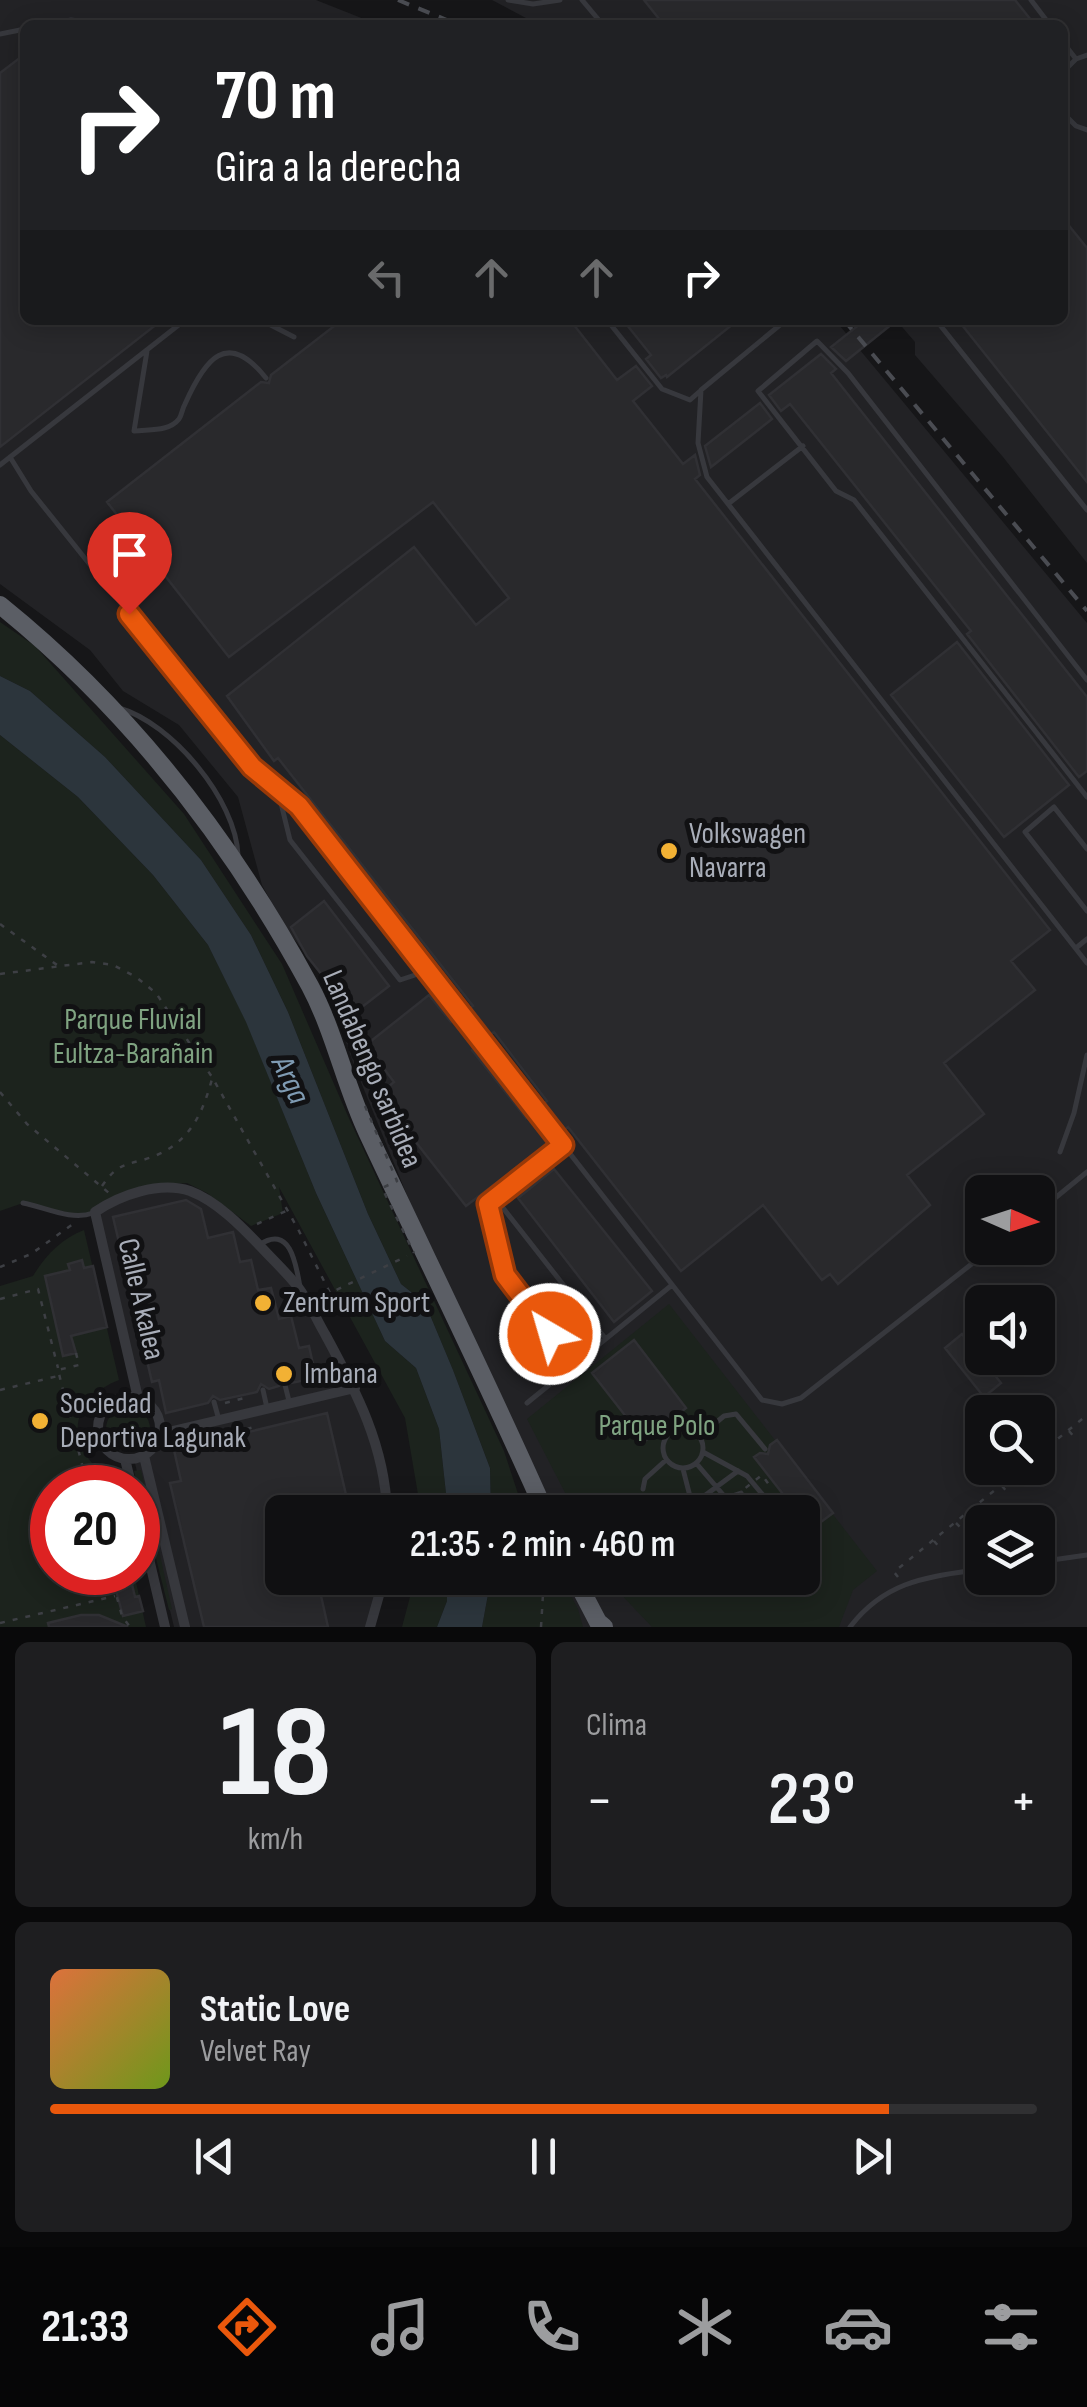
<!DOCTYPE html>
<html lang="es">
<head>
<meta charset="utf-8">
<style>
  body { margin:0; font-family:"Sofia Sans Condensed",sans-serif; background:#1e1e20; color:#f1f3f6; height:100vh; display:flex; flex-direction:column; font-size:38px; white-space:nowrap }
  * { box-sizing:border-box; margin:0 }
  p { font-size:32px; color:#9c9d9f }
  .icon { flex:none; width:55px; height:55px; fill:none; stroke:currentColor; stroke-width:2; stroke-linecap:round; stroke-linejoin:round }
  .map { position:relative; height:1627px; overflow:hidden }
  .drawer { display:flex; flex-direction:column; gap:15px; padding:15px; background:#09090a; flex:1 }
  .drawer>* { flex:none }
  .top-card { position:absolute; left:20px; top:20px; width:1048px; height:305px; border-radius:15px; box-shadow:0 5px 25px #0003,0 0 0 2px #303032; background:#202124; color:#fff; overflow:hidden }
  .needle { width:65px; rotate:93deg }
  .fabs { position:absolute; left:965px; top:1175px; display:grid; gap:20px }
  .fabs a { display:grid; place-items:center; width:90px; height:90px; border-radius:15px; background:#101012; box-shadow:0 5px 25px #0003,0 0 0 2px #303032; font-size:50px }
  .speed { position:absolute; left:30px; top:1465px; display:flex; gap:20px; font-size:50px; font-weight:700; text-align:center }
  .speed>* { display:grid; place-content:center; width:130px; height:130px; border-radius:50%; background:#101012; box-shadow:0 5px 25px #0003,0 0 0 2px #303032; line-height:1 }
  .speed .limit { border:15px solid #d22; background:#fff; color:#111 }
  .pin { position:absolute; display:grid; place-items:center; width:85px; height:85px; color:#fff; margin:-102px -42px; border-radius:50% 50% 50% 0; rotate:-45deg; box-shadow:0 0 10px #0007 }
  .pin .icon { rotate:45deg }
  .me { position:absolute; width:110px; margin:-55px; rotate:322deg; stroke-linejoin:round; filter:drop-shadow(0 0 8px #0008) }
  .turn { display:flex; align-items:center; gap:35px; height:210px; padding:0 30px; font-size:45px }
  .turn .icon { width:130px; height:130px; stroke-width:2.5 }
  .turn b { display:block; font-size:70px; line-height:85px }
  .lanes { display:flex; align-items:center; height:95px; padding:0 30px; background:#0003; justify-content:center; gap:50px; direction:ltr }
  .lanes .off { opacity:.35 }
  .big { font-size:75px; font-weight:600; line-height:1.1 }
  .drawer .tile { flex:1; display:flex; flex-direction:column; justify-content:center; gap:15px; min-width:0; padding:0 35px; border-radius:15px; background:#1e1e20 }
  .drawer .dial { align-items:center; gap:0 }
  .dial b { font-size:130px; line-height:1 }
  .song { display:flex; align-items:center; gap:30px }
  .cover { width:120px; height:120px; border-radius:15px; background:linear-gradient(135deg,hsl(20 70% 55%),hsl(80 70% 35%)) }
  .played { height:10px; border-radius:5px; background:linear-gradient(90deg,#ea580c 85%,#303032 85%) }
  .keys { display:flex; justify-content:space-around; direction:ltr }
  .heat { display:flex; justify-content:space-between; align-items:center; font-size:55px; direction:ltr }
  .drawer .tiles { flex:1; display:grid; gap:15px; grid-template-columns:1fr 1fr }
  .tile:last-child { grid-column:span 2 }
  .trip { position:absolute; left:265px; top:1495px; width:555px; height:100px; border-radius:15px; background:#101012; box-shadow:0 5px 25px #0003,0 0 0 2px #303032; font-weight:600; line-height:100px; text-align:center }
  .dock { display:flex; height:160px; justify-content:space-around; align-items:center; background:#060607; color:#9c9d9f }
  .dock .icon { width:70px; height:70px }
  .dock .active { color:#ea580c }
  .dock b { font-size:45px; color:#f1f3f6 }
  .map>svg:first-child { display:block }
  .built { fill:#222225; fill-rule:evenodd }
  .green { fill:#1c231d }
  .water { fill:#2c353c }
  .building { fill:#29292c; stroke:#303034; stroke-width:2.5 }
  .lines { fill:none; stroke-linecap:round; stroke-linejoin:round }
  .path { stroke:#3d3f44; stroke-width:2.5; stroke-dasharray:5 8; stroke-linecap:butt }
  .service { stroke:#37383d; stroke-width:5 }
  .minor { stroke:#37383d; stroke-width:10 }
  .trunk { stroke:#5b5e65; stroke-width:18 }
  .rail { stroke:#4a4c52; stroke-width:4; stroke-dasharray:12 10; stroke-linecap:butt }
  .path-bridge { stroke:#3d3f44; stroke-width:2.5; stroke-dasharray:5 8; stroke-linecap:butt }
  .route-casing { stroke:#983908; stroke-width:25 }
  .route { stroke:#ea580c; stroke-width:18 }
  .poi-dot { fill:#f2b134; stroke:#111113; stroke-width:4 }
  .labels { text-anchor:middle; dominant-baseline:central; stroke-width:10; stroke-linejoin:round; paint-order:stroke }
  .poi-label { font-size:30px; fill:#a8adb8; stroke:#111113; text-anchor:start }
  .park-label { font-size:30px; fill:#7fa381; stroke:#111113 }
  .street-label { font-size:30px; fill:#a8adb8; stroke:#111113 }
  .water-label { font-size:32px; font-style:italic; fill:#7f9bb3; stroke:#111113 }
</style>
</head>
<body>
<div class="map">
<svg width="1087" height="1627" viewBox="0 0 1087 1627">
  <rect width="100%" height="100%" fill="#161618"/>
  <path class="built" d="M0,0H316L379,25H25V320H835L1087,623V1627H536L539,1578H802V1512H536L354,1065L323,976L287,930L262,885L238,797L179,725L123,691L90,650L0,584ZM982,1192H1038V1248H982ZM982,1302H1038V1358H982ZM982,1412H1038V1468H982ZM982,1522H1038V1578H982Z
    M492,0H1087V563L1003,457L915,355V342L896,320H1062V25H539Z
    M171,1189L212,1204L300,1290L368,1417L387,1512H282V1578H384L370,1627H174L134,1459L154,1447L158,1415L138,1398L95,1212L116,1198Z"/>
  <path class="green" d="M0,622L35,646L184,814L282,964L347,1114L504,1451L524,1512H491L490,1468L453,1370L425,1303L401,1284L368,1214L288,1012L251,935L201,860L105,757L30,691L0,676Z
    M0,735L78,797L153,875L208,945L246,1021L316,1193L385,1341L416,1368L439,1429L448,1512H421L405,1418L279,1187L283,1213L251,1226L207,1193L187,1183L141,1186L95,1212L69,1215L23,1203L0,1211Z
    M84,1230L119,1380C90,1391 67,1417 83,1450C90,1464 105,1475 114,1487L52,1488V1572L134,1573L146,1627H0V1286L33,1276C45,1256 62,1238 84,1230Z
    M669,1304L877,1571L853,1590L839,1627H652L613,1586L609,1578H802V1512H575L527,1419Z
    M106 1429a22 22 0 1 1 44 0a22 22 0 1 1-44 0Z
    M141,1470L172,1609L169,1610L134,1471Z
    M415,1578H447V1601L437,1627H402Z
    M491,1578H562L578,1609L583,1627H482Z"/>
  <path class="water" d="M0,676L30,691L105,757L201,860L251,935L288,1012L368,1214L401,1284L425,1303L453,1370L490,1468L491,1512H448L439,1429L416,1368L385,1341L316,1193L246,1022L208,945L153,875L78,797L0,735Z
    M447,1578H491L482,1627H437L447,1601Z"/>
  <path class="building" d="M644,0H1015L1035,25H664Z
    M25,54V320H162L0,447V73Z
    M1062,217L1087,248V482L958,320H1062Z
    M342,320H570L617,380L636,366L652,386L633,401L683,464L695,455L700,475L695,479L1050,930L1011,961L1035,990L944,1063L984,1114L907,1175L930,1205L838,1284L830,1274L822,1280L763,1205L681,1271L568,1127L561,1132L541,1106L547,1101L494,1032L487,1037L466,1010L473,1006L278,758L274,761L227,696L414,547L476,625L509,598L433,502L229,657L107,502L261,382L269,383L271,375Z
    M623,320H738L667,377L666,375L661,378L646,359L651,355Z
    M865,320H897L846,361L831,347Z
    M821,354L836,369L831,373L1087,697V771L1079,777L967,634L971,631L790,404L781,411L769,395Z
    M760,403L772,419L711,467L705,446Z
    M957,642L1069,785L1004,837L891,695Z
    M324,901L389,986L353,1014L307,956L291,927Z
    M429,995L451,1022L456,1018L477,1045L472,1050L526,1118L531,1114L552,1140L466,1206L379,1095L394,1082L366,1045Z
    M554,1169L652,1291L614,1322L518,1198Z
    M186,1200L201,1209L208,1238L233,1232L240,1262L251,1260L258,1290L271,1288L279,1319L291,1316L299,1348L309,1346L316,1378L291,1383L284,1379L279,1386L269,1389L261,1384L257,1392L220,1400L213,1396L208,1403L166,1413L159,1380L152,1382L113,1217Z
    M82,1260L84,1268L93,1266L107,1327L71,1336L76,1353L63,1356L45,1276L70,1270L68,1264Z
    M962,1334L1001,1383L984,1397L945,1348Z
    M634,1340L686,1408L645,1441L592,1373Z
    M327,1413L350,1512H282V1578H317L328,1627H204L170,1483L181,1481L174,1450Z
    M777,1440L833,1513L810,1530L802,1520V1512H797L754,1457L760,1453L768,1454L770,1445Z
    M111,1572H129L135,1597L139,1596L143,1611L123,1616Z
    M81,1615H99L128,1627H49L48,1623Z"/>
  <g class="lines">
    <path class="path" d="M0,924L57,965
      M0,974L92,962L113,965L136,977L156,993L212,1077L298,1229L330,1293L407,1256
      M0,1092L27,1124L109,1193
      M102,1186C120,1159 131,1166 157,1155C191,1140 203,1112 212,1079
      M257,1224L286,1211
      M0,1267L31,1254L73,1224
      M0,1299L38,1289L58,1368
      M76,1353L79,1365L58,1370L88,1488
      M0,1390L58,1376
      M225,1403L248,1397
      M1069,1431L1075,1438
      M234,1432L255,1427
      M1046,1450L1052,1456
      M1038,1455L1087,1415
      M1024,1468L1031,1475
      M1002,1486L1008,1493
      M979,1504L985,1512
      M956,1523L963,1530
      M934,1541L940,1548
      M110,1572L122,1616L130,1627
      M898,1577L894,1572L1022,1468
      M0,1623L115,1596
      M541,1627L544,1578"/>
    <path class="service" d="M508,0L533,4L560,0
      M582,0L603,25
      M1031,0L1050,25
      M47,25L71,20L108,25
      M0,34L25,29
      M1062,41L1076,59
      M1062,73L1076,59L1087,55
      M1062,112L1076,126L1087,130
      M261,320L294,337
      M607,320L662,389L690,400L699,392
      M786,320L701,390L698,443L707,477L1087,963
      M936,320L1087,510
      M147,351L134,431C149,429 169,432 179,419C182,415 182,409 185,404C205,359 227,329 266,378
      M10,457L31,491L252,767L299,806L762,1400L782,1404L801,1398L992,1248
      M0,465L185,320
      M728,504L803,446
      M1087,680L848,373L817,341L758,391L836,491L854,500L1087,797
      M119,708C172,723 236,800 238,855
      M278,791L290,840L400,980L427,971
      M1087,849L1054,807L1025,832L1087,911
      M1076,948L1087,939
      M563,1145L488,1204L505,1275L573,1363
      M1060,1152L1074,1113L1087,1055
      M496,1199L605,1338
      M23,1203C45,1207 71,1221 93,1213
      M1038,1212L1087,1172
      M259,1245C290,1224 296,1263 300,1287
      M285,1385L289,1401
      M263,1390L267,1408
      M214,1402L219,1420
      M527,1403L672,1285
      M663 1448a20 20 0 1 1 40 0a20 20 0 1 1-40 0Z
      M700,1436L724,1416L736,1414L765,1449
      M703,1452L747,1476L777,1512
      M696,1463L731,1504
      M683,1469L694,1512
      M643,1489L645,1479L666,1460
      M692,1505L738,1471
      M703,1512H728
      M731,1512L735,1495L741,1493L750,1512
      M752,1512L766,1499
      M1038,1562L1087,1555
      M743,1578L752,1586L767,1578
      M850,1627C886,1580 928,1577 982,1569"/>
    <path class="minor" d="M98 1428a31 31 0 1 1 62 0a31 31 0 1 1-62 0Z
      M138,1398L95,1212C120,1195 159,1181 190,1191C217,1201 242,1227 262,1248C274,1261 287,1273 298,1287C309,1301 316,1319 325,1334C356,1391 385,1446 387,1512
      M160,1434L355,1388
      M144,1456L185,1627
      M125,1459L132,1488
      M138,1512L165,1627
      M370,1627L384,1578"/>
    <path class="trunk" d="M0,605C129,709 231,840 310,986C335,1033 345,1086 368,1134C427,1260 489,1385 545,1512
      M575,1578L598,1622L604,1627"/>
    <path class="rail" d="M398,0L459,25
      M844,320L1087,611"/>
    <path class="path-bridge" d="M365,1106L397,1181L382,1188L414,1253
      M715,1512L762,1475L770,1486"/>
  </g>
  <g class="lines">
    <defs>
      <path id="route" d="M129,614L252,767L299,806L563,1145L488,1204L505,1275L550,1334"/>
    </defs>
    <use href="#route" class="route-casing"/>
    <use href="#route" class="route"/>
  </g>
  <g class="poi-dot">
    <circle cx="669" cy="851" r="10"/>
    <circle cx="263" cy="1303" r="10"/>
    <circle cx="284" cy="1374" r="10"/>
    <circle cx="40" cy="1421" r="10"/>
  </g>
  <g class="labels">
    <g class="poi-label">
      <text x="689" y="834">Volkswagen<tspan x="689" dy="34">Navarra</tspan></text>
      <text x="283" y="1303">Zentrum Sport</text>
      <text x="304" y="1374">Imbana</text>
      <text x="60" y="1404">Sociedad<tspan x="60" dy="34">Deportiva Lagunak</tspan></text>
    </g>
    <g class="park-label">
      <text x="133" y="1020">Parque Fluvial<tspan x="133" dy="34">Eultza-Barañain</tspan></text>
      <text x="657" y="1426">Parque Polo</text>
    </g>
    <g class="street-label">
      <text transform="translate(372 1069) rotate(67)">Landabengo sarbidea</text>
      <text transform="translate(141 1299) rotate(77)">Calle A kalea</text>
    </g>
    <g class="water-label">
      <text transform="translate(290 1080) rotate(65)">Arga</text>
    </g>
  </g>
</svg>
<div class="fabs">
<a><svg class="needle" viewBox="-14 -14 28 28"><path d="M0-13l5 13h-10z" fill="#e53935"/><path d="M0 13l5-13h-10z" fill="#9c9d9f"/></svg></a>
<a><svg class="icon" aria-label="sound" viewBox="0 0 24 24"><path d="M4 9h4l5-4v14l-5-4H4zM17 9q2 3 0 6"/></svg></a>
<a><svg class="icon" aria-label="search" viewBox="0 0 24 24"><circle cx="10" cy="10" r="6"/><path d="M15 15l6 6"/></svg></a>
<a><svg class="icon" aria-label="layers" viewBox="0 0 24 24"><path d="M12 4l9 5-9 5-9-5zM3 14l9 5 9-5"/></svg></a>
</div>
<div class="speed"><div class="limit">20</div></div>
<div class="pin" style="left:129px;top:614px;background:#d93025"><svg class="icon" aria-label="arrive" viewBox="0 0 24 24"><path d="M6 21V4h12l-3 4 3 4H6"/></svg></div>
<svg class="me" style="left:550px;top:1334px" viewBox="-20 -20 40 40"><circle r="17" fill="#ea580c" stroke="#fff" stroke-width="3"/><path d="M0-11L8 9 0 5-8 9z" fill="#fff"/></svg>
<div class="trip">21:35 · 2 min · 460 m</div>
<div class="top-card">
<div class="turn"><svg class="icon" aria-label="right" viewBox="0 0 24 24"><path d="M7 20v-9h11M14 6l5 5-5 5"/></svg><div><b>70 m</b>Gira a la derecha</div></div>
<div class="lanes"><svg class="icon off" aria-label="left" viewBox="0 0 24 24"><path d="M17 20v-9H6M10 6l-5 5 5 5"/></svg><svg class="icon off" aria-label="ahead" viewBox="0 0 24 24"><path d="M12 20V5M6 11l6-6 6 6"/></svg><svg class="icon off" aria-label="ahead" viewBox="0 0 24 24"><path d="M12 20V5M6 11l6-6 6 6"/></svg><svg class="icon" aria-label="right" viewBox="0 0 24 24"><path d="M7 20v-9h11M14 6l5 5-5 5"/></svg></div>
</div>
</div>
<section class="drawer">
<div class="tiles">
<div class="tile dial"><b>18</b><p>km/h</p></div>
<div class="tile"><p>Clima</p>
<div class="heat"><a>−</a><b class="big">23°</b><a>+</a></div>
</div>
<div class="tile">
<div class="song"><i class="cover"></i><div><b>Static Love</b><p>Velvet Ray</p></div></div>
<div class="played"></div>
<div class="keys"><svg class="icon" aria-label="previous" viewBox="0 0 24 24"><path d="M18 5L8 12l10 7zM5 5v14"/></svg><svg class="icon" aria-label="pause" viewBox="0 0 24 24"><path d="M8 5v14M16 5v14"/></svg><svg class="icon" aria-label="next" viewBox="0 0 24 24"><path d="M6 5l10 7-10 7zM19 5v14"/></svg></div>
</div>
</div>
</section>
<nav class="dock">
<b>21:33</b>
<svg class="icon active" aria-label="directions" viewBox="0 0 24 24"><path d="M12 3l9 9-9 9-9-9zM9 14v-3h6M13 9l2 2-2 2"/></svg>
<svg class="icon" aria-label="music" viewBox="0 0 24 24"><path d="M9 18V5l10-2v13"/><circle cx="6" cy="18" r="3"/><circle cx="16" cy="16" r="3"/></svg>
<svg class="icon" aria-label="phone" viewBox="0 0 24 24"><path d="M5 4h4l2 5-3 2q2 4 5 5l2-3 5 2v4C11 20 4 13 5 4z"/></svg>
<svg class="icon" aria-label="climate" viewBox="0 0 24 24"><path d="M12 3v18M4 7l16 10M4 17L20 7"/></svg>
<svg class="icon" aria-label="car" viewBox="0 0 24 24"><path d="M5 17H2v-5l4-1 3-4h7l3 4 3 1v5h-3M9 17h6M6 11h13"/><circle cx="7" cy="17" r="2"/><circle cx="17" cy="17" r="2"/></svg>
<svg class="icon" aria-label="filters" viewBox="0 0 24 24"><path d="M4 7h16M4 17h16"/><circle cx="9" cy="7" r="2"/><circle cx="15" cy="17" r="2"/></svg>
</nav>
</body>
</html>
